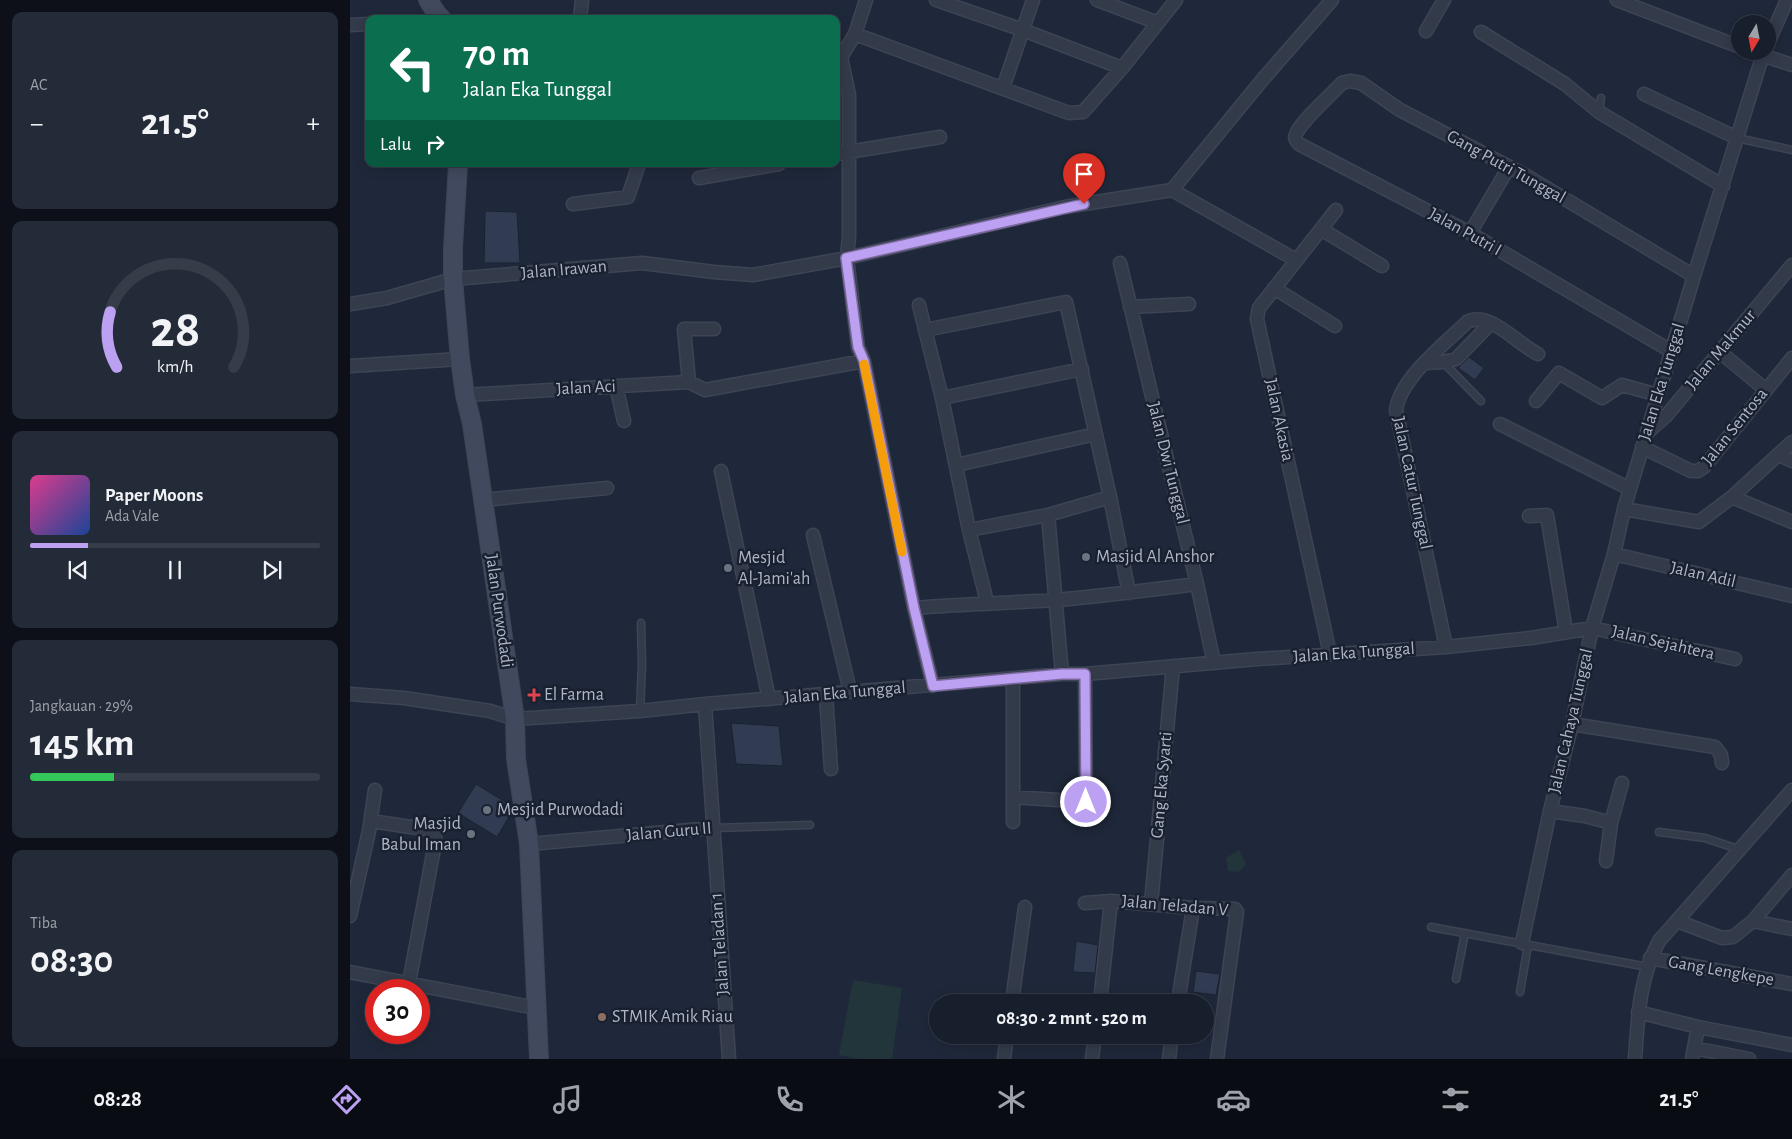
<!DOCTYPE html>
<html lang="id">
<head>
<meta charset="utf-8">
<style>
  body { margin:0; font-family:"Alegreya Sans",sans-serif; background:#242b38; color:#f1f3f6; height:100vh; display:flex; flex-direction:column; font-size:19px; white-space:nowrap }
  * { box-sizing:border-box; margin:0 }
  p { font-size:16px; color:#9ea2a9 }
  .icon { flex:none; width:28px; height:28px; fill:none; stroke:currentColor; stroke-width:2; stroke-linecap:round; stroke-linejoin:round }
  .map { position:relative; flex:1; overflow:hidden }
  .panel { display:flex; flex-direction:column; gap:12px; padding:12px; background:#0d1018; width:350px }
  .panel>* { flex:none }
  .guide { position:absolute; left:15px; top:15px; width:475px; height:152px; border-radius:10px; box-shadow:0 2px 12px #0003,0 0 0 1px #363c48; background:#0b6e4f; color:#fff; overflow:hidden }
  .needle { width:32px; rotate:190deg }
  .controls { position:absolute; left:1381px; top:15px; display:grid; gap:10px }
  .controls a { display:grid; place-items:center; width:45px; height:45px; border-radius:50%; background:#171e2c; box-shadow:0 2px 12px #0003,0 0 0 1px #363c48; font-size:25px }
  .speed { position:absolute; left:15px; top:979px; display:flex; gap:10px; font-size:25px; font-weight:700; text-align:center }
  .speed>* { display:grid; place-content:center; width:65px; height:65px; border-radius:50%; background:#171e2c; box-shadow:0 2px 12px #0003,0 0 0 1px #363c48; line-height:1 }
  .speed .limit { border:8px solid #d22; background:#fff; color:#111 }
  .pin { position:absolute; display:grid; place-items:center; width:42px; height:42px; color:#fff; margin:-51px -21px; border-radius:50% 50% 50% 0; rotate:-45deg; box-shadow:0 0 5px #0007 }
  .pin .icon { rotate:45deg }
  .me { position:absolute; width:55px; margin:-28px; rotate:0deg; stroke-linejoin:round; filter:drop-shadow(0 0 4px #0008) }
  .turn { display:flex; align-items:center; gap:18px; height:105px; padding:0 15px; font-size:22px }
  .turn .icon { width:65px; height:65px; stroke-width:2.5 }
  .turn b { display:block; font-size:35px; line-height:42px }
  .then { display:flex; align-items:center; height:48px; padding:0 15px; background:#0003; gap:10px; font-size:19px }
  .big { font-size:38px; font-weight:700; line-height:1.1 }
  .panel .card { flex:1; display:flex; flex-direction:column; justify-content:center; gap:8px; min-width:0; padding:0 18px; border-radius:10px; background:#242b38 }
  .panel .dial { align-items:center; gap:0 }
  .dial svg { height:130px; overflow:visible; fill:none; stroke:#363c48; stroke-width:7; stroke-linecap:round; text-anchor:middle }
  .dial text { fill:#f1f3f6; stroke:none }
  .song { display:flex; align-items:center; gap:15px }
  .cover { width:60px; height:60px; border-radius:8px; background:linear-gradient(135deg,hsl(330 70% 55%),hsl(220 70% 35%)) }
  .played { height:5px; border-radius:2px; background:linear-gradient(90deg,#bca0f2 20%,#363c48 20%) }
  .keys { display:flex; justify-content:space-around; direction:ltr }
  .heat { display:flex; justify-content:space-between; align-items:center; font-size:28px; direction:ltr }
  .charge { height:8px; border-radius:4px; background:linear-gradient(90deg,#34c759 29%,#363c48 0) }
  .trip { position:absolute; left:579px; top:994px; width:285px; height:50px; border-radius:25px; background:#171e2c; box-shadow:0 2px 12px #0003,0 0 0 1px #363c48; font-weight:700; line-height:50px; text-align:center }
  .dock { display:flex; height:80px; justify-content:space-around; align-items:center; background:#090c12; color:#9ea2a9 }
  .dock .icon { width:35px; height:35px }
  .dock .on { color:#bca0f2 }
  .dock b { font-size:22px; color:#f1f3f6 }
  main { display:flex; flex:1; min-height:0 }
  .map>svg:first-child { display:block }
  .green { fill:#21353b }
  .building { fill:#313b51; stroke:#1b2231 }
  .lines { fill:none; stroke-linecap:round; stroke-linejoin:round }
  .lane-casing { stroke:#3d4454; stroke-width:9 }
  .street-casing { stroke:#3d4454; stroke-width:15 }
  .secondary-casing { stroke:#3d4454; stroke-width:20 }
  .lane { stroke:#333a4a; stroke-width:6 }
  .street { stroke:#333a4a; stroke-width:12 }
  .secondary { stroke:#41495e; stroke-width:18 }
  .route-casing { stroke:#7a689d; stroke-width:12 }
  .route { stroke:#bca0f2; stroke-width:9 }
  .slow { stroke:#f59e0b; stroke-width:9 }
  .worship-dot { fill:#6b7280; stroke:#19202f; stroke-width:2 }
  .health-dot { fill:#e0444e; stroke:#19202f; stroke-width:2 }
  .education-dot { fill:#8d6e63; stroke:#19202f; stroke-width:2 }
  .labels { text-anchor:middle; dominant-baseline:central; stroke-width:5; stroke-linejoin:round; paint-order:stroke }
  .street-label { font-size:18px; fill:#aeb5c7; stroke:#19202f }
  .poi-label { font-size:18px; fill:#aeb5c7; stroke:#19202f; text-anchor:start }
</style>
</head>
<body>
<main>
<section class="panel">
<div class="card"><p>AC</p>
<div class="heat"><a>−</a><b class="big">21.5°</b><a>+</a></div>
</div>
<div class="card dial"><svg viewBox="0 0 100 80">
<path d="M14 69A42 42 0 1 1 86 69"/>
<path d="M14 69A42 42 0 0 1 10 35" stroke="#bca0f2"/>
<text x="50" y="56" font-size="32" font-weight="700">28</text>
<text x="50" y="72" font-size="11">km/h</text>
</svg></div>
<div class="card">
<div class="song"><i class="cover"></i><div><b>Paper Moons</b><p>Ada Vale</p></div></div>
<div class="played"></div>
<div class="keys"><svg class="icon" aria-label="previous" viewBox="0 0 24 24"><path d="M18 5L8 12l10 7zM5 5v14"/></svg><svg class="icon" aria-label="pause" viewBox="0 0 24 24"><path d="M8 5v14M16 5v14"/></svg><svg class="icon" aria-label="next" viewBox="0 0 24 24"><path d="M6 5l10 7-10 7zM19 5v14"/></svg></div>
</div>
<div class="card"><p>Jangkauan · 29%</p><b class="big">145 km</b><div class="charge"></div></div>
<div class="card"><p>Tiba</p><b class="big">08:30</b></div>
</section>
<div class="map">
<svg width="1442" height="1059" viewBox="0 0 1442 1059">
  <rect width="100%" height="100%" fill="#1f283a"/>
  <path class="green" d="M889,850L896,864L889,872L878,871L876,858Z
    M503,980L552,988L542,1059H510L489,1055Z"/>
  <path class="building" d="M135,211L167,212L170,263H134Z
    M1119,357L1134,368L1125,380L1108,368Z
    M381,723L429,726L433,766L386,764Z
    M126,784L162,806L163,810L147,837L108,813Z
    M726,941L748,945L745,973L723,972Z
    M846,971L870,974L866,995L843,992Z"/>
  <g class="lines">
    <defs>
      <path id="lane" d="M1249,112L1251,98
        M1387,138L1442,150
        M1093,362L1131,401
        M290,711L292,664L291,623
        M363,828L460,825
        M1309,832L1355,838L1388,849
        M1081,927L1298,967
        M1106,979L1115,933
        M1170,992L1178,945"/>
      <path id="street" d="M586,0L673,30L772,68
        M747,0L808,23
        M1267,0L1390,47
        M230,19L232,0
        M0,25L19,24
        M1076,31L1094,0
        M1131,32L1215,84L1249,112L1373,186
        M505,34L719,113L733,112L772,68L826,0
        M1418,43L1437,0
        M1400,51L1442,65
        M491,57L499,95V236L497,258L508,347L514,361L564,608L583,686
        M491,57L505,34L516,0
        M653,88L683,0
        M1294,94L1387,138
        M486,154L590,137
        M349,178L429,164
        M223,204L278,197L289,164
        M971,229L1032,266
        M1120,233L1159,167
        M946,260L822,190L913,79L982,0
        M770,263L847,584L864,663
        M924,288L985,326
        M0,304L37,298L103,279L292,263L364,272L403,275L497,258L715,207L822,190
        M569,305L592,398L619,530L637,602
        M780,307L839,304
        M575,330L716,302L760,497L779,593
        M1321,351L1120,233L949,144C946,141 944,138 946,134C952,120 981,95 992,83L1000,81L1011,83L1050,110L1173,174L1344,276
        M1370,352L1416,390
        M1075,363L1093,362L1106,359L1141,323
        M0,366L110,359
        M339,382L334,329H364
        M266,386L274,421
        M115,395L339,382L355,390L514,361
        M592,398L732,369
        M1186,401L1209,373L1252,398L1272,385L1308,395
        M1150,424L1280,489
        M1297,433L1316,416L1442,265
        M1292,447L1341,471H1348L1354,467L1442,358
        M1429,455L1442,461
        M606,465L746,434
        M371,471L419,699
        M1382,497L1442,522
        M133,500L257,488
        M1274,509L1349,522L1382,497L1442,442
        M698,515L712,674
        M1179,516L1197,515L1216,632
        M619,530L698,515L760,497
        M463,535L500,691
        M1264,554L1442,596
        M564,608C611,604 658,603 706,600C753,596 800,590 847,584
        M1096,647L1046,410C1051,377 1094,345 1117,322C1140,310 1168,345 1188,354
        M980,654L907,319L909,308L986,210
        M735,674L736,802
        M663,679V822
        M0,694L54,698L140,711L165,719L290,711L355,704L712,674H735L907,659L1096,647L1181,638L1242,628L1385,659
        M476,695L481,769
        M355,704L379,1059
        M1222,724L1365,747L1371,755L1372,763
        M663,797L708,800
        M1200,811L1235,816L1261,823
        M21,821L81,830L85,834V843L59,983
        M179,844L362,828
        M1256,861L1261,823L1272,783
        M735,903L761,901L843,908L885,909L887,912L867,1059
        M801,904L823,666
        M0,916L19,831L25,790
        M1327,921L1372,938L1383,937L1403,921L1442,929
        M1403,921L1442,875
        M1172,943L1200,811L1222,724L1242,628L1264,554L1274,509L1344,276L1414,51
        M1300,958L1442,984
        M0,972L186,1008
        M662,1002L675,907
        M750,1002L761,901
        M828,1002L843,908
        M1288,1012L1348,1027L1442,1045
        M1344,1048L1399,1059
        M654,1059L657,1035
        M742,1059L745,1035
        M819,1059L822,1035
        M1285,1059C1288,1017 1289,979 1309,941L1442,790
        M1342,1059L1348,1027"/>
      <path id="secondary" d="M78,0L87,14L92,19
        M108,164L103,248V279L110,359L115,395L122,424L165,719L166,759L179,844L189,1059"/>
    </defs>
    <use href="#lane" class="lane-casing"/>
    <use href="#street" class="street-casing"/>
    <use href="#secondary" class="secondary-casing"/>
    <use href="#lane" class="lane"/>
    <use href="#street" class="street"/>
    <use href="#secondary" class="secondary"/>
  </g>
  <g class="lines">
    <defs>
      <path id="route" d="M734,204L496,258L508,347L514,361L564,608L583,686L712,674H735L736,802"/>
    </defs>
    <use href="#route" class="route-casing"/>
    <use href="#route" class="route"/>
    <path class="slow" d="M514,364L552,552"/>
  </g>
  <g class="worship-dot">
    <circle cx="736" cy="557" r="5"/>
    <circle cx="378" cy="568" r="5"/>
    <circle cx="137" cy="810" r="5"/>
    <circle cx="121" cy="834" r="5"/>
  </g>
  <path class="health-dot" d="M181.5 687.5h5v5h5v5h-5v5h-5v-5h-5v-5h5z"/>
  <circle class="education-dot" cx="252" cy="1017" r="5"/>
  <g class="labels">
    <g class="street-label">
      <text transform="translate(1156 167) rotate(29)">Gang Putri Tunggal</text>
      <text transform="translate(1115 232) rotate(29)">Jalan Putri I</text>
      <text transform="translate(214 270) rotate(-5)">Jalan Irawan</text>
      <text transform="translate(1371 350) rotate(-50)">Jalan Makmur</text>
      <text transform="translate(1312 382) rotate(-73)">Jalan Eka Tunggal</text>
      <text transform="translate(236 388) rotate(-3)">Jalan Aci</text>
      <text transform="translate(929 420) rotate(78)">Jalan Akasia</text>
      <text transform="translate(1385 427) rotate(-51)">Jalan Sentosa</text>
      <text transform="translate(818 463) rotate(76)">Jalan Dwi Tunggal</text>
      <text transform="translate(1062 483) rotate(78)">Jalan Catur Tunggal</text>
      <text transform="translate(1353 575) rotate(13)">Jalan Adil</text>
      <text transform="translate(149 611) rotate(82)">Jalan Purwodadi</text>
      <text transform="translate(1313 643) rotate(13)">Jalan Sejahtera</text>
      <text transform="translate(1004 653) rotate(-4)">Jalan Eka Tunggal</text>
      <text transform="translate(495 693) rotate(-5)">Jalan Eka Tunggal</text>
      <text transform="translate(1221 721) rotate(-77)">Jalan Cahaya Tunggal</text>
      <text transform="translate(812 785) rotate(-85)">Gang Eka Syarti</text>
      <text transform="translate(319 832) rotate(-5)">Jalan Guru II</text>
      <text transform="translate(825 906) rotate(5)">Jalan Teladan V</text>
      <text transform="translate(370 944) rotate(-94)">Jalan Teladan 1</text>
      <text transform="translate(1371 971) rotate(10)">Gang Lengkepe</text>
    </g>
    <g class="poi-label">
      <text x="746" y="557">Masjid Al Anshor</text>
      <text x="388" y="558">Mesjid<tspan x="388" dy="21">Al-Jami'ah</tspan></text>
      <text x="194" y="695">El Farma</text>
      <text x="147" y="810">Mesjid Purwodadi</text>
      <text x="111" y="824" text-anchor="end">Masjid<tspan x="111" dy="21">Babul Iman</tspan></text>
      <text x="262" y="1017">STMIK Amik Riau</text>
    </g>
  </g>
</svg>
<div class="controls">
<a><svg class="needle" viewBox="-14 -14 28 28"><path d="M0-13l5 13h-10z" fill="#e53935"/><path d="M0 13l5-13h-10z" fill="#9ea2a9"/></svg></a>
</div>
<div class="speed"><div class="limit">30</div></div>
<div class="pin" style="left:734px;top:204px;background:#d93025"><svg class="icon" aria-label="arrive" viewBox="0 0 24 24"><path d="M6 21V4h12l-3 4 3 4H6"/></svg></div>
<svg class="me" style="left:736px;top:802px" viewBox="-20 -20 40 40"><circle r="17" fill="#bca0f2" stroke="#fff" stroke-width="3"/><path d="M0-11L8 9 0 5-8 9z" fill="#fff"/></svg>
<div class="trip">08:30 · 2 mnt · 520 m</div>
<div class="guide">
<div class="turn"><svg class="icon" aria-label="left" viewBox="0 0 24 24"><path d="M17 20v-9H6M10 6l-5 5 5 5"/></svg><div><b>70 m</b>Jalan Eka Tunggal</div></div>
<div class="then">Lalu<svg class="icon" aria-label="right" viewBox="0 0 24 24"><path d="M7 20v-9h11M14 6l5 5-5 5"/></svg></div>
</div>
</div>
</main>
<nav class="dock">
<b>08:28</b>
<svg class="icon on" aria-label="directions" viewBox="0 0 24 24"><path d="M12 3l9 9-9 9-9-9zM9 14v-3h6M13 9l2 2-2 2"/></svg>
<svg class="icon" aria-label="music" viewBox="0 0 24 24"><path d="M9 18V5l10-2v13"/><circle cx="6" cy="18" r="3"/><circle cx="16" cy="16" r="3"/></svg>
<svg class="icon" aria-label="phone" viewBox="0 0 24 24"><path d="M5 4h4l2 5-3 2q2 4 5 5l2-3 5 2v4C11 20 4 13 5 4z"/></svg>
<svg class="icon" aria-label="climate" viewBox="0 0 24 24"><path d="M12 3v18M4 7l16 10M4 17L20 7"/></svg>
<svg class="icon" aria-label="car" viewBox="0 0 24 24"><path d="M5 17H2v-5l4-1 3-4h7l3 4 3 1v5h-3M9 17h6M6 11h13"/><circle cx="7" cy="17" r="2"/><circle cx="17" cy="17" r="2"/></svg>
<svg class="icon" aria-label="filters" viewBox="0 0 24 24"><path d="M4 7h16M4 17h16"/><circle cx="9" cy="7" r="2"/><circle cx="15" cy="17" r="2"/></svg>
<b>21.5°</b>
</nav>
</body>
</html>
